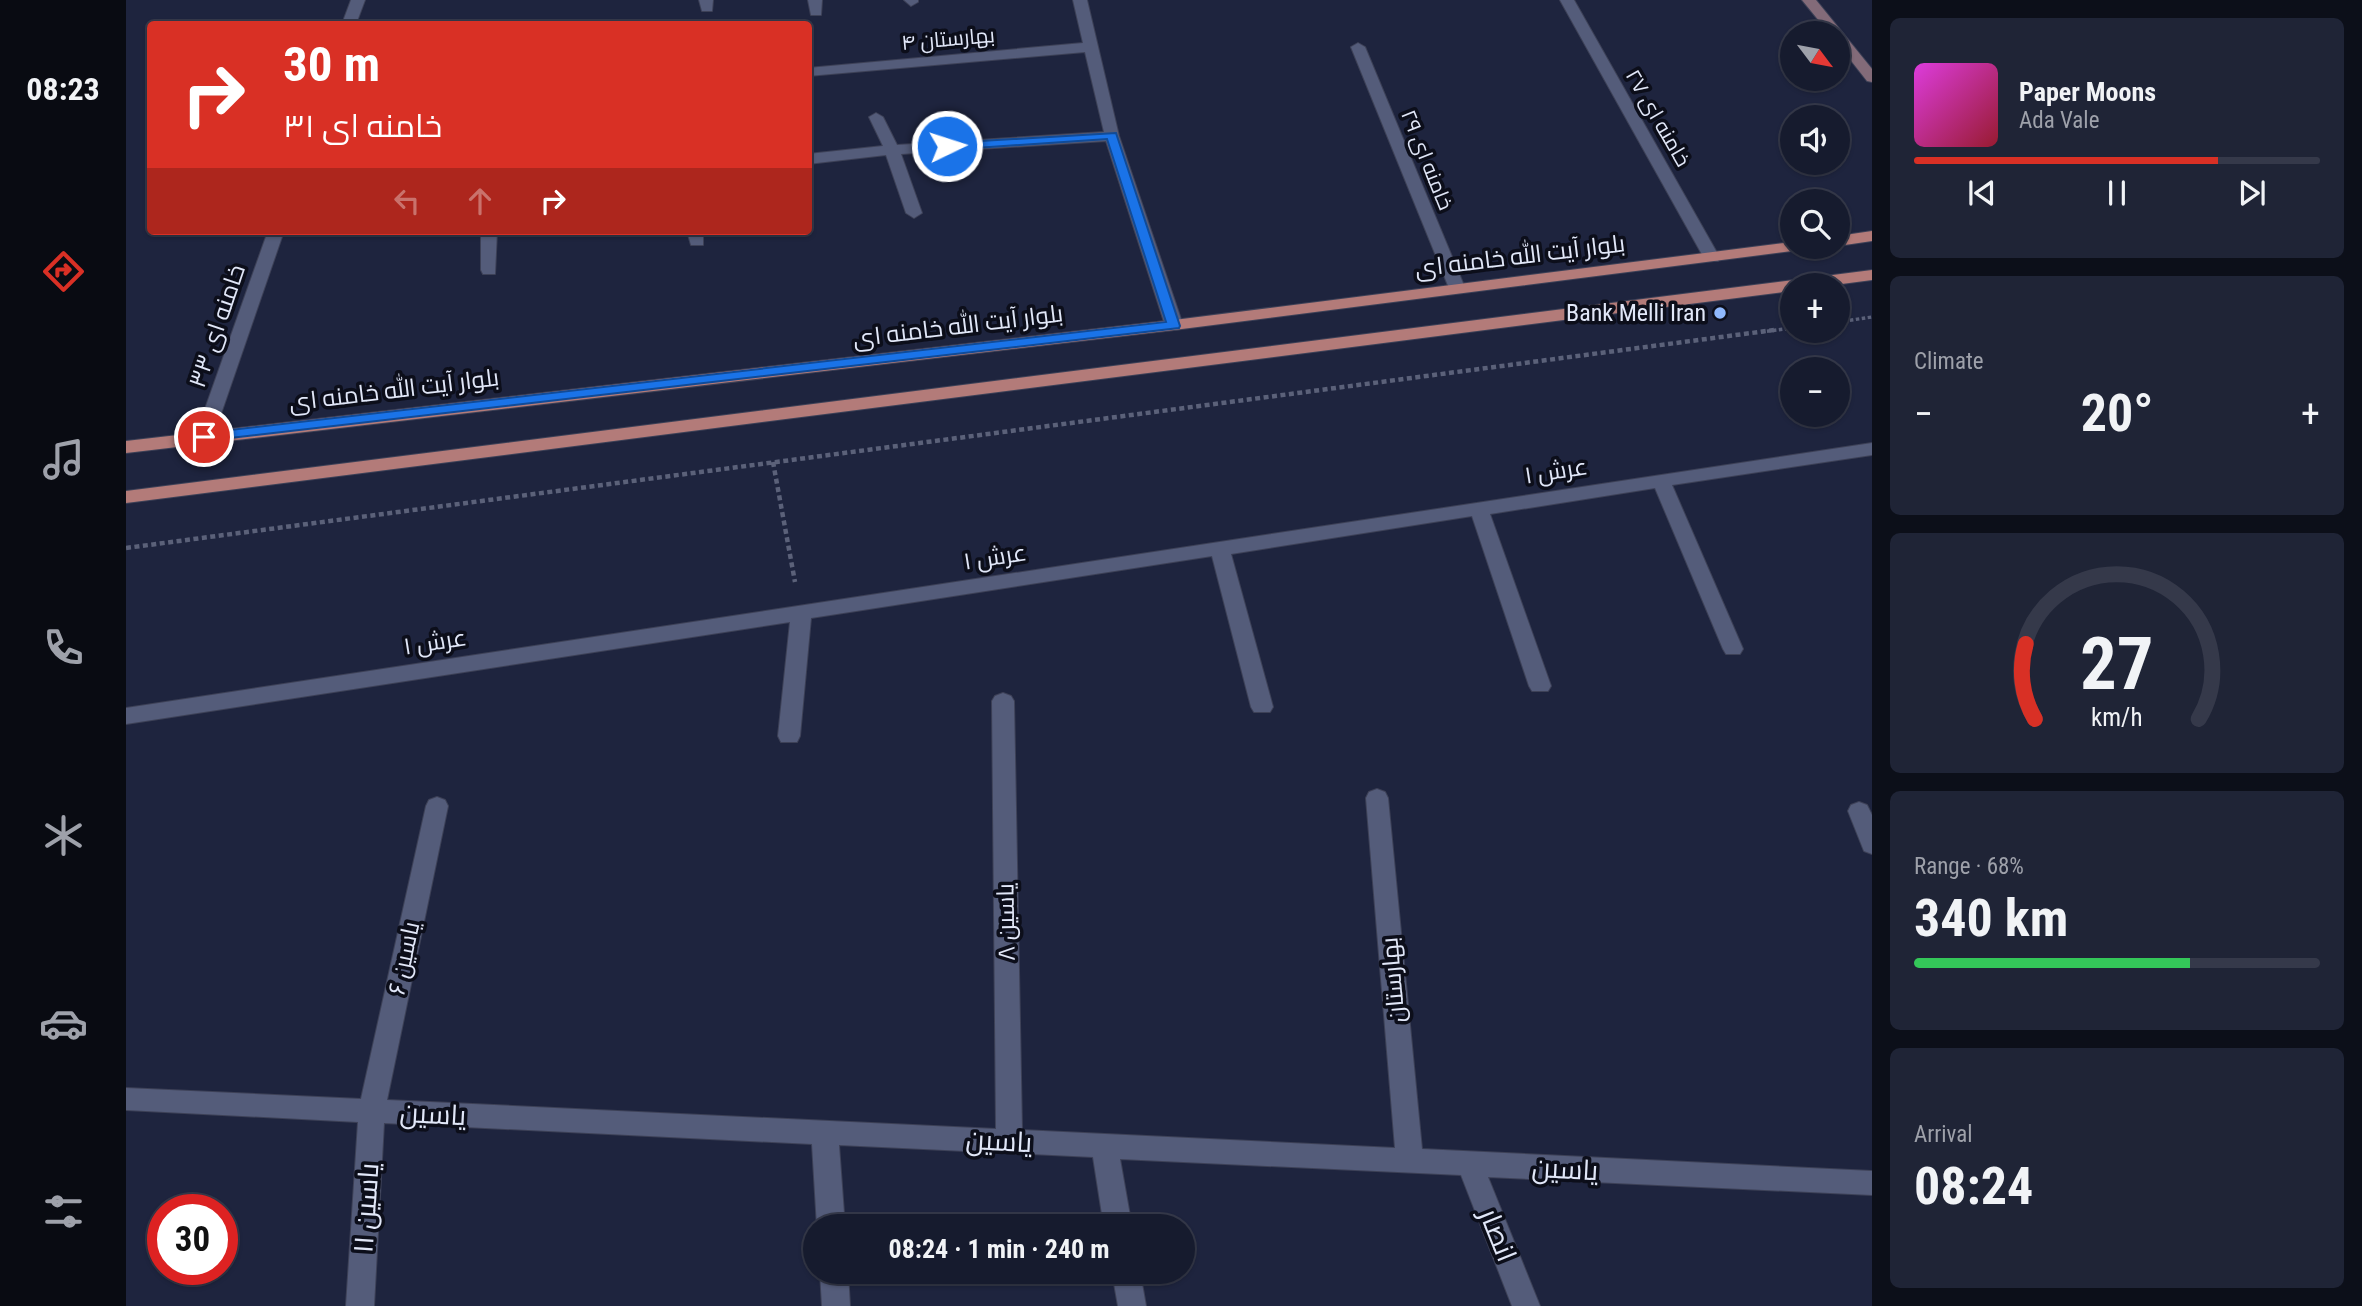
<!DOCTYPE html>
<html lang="en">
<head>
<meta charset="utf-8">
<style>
  body { margin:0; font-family:"Roboto Condensed",Cairo,sans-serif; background:#1f2436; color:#f1f3f6; height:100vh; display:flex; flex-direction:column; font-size:26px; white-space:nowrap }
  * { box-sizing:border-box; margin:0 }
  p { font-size:23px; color:#9ea1aa }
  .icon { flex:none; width:38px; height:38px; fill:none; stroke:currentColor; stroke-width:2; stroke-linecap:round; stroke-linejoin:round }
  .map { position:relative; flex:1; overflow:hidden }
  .panel { display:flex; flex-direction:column; gap:18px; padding:18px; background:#0c0f19; width:490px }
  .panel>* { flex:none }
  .hud { position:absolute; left:21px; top:21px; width:665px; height:214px; border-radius:7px; box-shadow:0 2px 5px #0004,0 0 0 2px #35394a; background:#d93025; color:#fff; overflow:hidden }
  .needle { width:46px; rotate:122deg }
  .controls { position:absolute; left:1654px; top:21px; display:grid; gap:14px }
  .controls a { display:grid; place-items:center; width:70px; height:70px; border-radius:50%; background:#161b2e; box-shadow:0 2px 5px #0004,0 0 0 2px #35394a; font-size:35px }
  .speed { position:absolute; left:21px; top:1194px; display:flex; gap:14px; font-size:35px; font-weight:700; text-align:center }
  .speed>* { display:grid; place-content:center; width:91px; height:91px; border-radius:50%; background:#161b2e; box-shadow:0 2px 5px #0004,0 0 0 2px #35394a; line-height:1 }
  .speed .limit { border:10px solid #d22; background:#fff; color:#111 }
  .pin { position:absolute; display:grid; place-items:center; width:60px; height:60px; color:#fff; margin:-30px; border:4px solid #fff; border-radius:50%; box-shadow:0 2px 7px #0007 }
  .me { position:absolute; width:77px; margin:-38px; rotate:86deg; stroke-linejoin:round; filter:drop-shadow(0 0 5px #0008) }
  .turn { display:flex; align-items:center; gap:24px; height:147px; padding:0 21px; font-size:32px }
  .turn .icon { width:91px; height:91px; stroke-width:2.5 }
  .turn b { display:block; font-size:49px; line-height:60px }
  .lanes { display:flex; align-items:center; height:66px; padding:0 21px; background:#0003; justify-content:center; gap:35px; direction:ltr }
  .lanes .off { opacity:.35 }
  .big { font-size:52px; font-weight:700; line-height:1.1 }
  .panel .tile { flex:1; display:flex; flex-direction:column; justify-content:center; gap:10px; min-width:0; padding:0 24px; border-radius:10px; background:#1f2436 }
  .panel .dial { align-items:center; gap:0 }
  .dial svg { height:182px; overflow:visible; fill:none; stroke:#35394a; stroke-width:7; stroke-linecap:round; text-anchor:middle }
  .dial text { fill:#f1f3f6; stroke:none }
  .song { display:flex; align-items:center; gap:21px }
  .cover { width:84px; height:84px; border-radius:10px; background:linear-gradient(135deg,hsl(300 70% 55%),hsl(350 70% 35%)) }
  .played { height:7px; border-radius:4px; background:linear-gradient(90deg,#d93025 75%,#35394a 75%) }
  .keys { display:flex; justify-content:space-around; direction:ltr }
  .heat { display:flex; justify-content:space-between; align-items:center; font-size:38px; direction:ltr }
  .charge { height:10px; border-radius:5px; background:linear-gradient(90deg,#34c759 68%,#35394a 0) }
  .trip { position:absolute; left:677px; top:1214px; width:392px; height:70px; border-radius:35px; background:#161b2e; box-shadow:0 2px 5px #0004,0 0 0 2px #35394a; font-weight:700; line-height:70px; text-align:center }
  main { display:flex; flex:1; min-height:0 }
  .dock { display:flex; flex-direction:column; width:126px; justify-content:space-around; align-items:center; background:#090b12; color:#9ea1aa }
  .dock .icon { width:49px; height:49px }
  .dock .current { color:#d93025 }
  .dock b { font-size:32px; color:#f1f3f6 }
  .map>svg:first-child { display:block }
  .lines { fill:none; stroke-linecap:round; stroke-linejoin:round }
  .street-casing { stroke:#3d4157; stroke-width:2 }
  .secondary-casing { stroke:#3d4157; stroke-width:2 }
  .primary-casing { stroke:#3d4157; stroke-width:2 }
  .path-far1 { stroke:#5b6179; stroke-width:3.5; stroke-dasharray:3.5 2.5; stroke-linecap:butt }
  .path { stroke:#5b6179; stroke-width:4.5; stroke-dasharray:5 3.5; stroke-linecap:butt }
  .street { fill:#545c7a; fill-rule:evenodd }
  .secondary { fill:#836b79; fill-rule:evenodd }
  .primary { fill:#b37b79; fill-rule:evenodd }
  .route { fill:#1a73e8; stroke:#114b97; stroke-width:2 }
  .poi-dot { fill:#8fb8fd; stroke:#0c0e1a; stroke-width:2.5 }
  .labels { text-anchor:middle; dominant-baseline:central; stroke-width:7; stroke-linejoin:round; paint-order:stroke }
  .far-street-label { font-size:21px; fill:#e1e7f8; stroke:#0c0e1a }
  .street-label { font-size:24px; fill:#e1e7f8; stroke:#0c0e1a }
  .poi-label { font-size:24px; fill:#e1e7f8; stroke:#0c0e1a; text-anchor:end }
  .near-street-label { font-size:28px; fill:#e1e7f8; stroke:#0c0e1a }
</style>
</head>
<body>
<main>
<nav class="dock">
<b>08:23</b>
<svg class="icon current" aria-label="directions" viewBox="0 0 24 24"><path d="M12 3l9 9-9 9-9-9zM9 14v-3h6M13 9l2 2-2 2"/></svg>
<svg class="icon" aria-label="music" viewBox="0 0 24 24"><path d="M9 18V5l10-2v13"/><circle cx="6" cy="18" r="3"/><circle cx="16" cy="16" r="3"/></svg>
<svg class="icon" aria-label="phone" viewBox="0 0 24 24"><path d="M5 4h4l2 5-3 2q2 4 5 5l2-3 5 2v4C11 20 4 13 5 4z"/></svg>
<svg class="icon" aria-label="climate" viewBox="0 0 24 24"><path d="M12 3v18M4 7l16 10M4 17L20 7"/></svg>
<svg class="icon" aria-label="car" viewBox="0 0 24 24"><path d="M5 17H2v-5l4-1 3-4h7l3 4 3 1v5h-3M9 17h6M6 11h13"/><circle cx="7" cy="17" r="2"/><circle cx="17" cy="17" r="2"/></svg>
<svg class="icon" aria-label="filters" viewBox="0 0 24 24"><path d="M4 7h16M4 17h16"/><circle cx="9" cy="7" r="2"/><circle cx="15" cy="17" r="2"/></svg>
</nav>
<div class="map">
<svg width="1746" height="1306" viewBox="0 0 1746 1306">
  <rect width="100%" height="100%" fill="#1e243e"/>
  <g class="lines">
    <defs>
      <path id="street" d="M225,0H239L230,24H216Z
        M573,0H587L586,11H576Z
        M682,0H696L695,15H685Z
        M778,0H792V2L785,6Z
        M947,0H961L993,136L1057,325L1054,329L1048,330L1039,325L980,141L775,154L796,213L788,218L780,213L760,155L682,164V154L757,146L743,117L750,113L757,117L771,145L978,132L959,52L682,76V68L957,43Z
        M1434,0H1448L1594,258L1592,261H1580L1578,258Z
        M1232,43L1239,47L1339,288L1337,292H1325L1323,288L1225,47Z
        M142,231H158L87,437L85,441H71L69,437Z
        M355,231H371L369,274H357L355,270Z
        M561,231H577V245H565Z
        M1746,443V455L1546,485L1617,649L1614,654H1600L1597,649L1529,488L1364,514L1425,686L1422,691H1406L1403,686L1346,516L1105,554L1147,707L1144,712H1128L1125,707L1086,556L685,618L674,736L671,742H655L652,736L664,622L0,724V708Z
        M877,693L885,696L888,701L896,1130L1269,1148L1240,798L1243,792L1251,789L1259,792L1262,798L1296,1149L1746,1171V1195L1362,1177L1414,1306H1386L1335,1175L994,1159L1006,1227H978L967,1157L713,1145L719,1227H691L686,1144L258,1123L248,1306H220L232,1122L0,1110V1088L235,1099L300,806L303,800L311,797L319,800L322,806L261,1100L870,1129L866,701L869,696Z
        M1733,802L1741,805L1746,815V854L1738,851L1722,811L1725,805Z
        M694,1272H722L724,1306H696Z
        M986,1272H1014L1020,1306H992Z"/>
      <path id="secondary" d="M1676,0H1690L1746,69V82L1741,81L1712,44V33H1703Z"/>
      <path id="primary" d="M1746,231V241L1712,246V236Z
        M1666,242V247H1676L1674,250L1048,330L0,453V441L1048,320Z
        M1746,270V280L1708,285H1666V291L0,503V491Z"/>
    </defs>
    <use href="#street" class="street-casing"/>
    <use href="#secondary" class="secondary-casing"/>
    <use href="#primary" class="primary-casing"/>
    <path class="path-far1" d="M1712,322L1746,317
      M1635,332L1666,328"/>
    <path class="path" d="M647,462L669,582
      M0,548L1648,330"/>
    <use href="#street" class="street"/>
    <use href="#secondary" class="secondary"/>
    <use href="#primary" class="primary"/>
  </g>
  <path class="route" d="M990,133L1054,326L1053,328L78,441L71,437L78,433L1040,322L981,139L821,150L815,146L821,143Z"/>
  <circle class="poi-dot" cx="1594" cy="313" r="7"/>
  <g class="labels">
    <g class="far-street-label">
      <text transform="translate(822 39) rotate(-5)">بهارستان ۴</text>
      <text transform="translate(1532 118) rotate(60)">خامنه ای ۲۷</text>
      <text transform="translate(1301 160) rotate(68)">خامنه ای ۲۹</text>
    </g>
    <g class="street-label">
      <text transform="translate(1394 256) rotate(-7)">بلوار آیت الله خامنه ای</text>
      <text transform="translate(91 326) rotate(-71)">خامنه ای ۳۳</text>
      <text transform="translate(832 326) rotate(-7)">بلوار آیت الله خامنه ای</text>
      <text transform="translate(268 390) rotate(-7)">بلوار آیت الله خامنه ای</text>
      <text transform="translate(1430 471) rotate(-9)">عرش ۱</text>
      <text transform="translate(869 557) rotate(-9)">عرش ۱</text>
      <text transform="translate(309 642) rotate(-9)">عرش ۱</text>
      <text transform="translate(880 922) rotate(-91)">یاسین ۸</text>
      <text transform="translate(278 958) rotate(-78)">یاسین ۶</text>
      <text transform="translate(1267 980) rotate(-95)">بهارستان</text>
    </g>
    <g class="poi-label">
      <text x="1580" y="313">Bank Melli Iran</text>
    </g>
    <g class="near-street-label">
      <text transform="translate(307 1114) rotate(3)">یاسین</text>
      <text transform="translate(873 1141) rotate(3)">یاسین</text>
      <text transform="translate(1439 1169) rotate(3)">یاسین</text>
      <text transform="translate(240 1208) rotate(-86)">یاسین ۱۱</text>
      <text transform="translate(1372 1235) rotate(68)">انصار</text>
    </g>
  </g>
</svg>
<div class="controls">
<a><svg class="needle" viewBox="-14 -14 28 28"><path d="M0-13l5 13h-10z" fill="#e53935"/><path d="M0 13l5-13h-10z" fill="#9ea1aa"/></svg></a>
<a><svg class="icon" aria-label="sound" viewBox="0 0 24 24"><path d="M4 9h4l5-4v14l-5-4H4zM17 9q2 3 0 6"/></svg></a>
<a><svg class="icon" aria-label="search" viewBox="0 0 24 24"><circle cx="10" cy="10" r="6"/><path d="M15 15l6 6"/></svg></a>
<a>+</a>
<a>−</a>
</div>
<div class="speed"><div class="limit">30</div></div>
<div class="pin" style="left:78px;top:437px;background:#d93025"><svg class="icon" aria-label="arrive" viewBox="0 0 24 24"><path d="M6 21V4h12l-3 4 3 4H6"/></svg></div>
<svg class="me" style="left:821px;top:146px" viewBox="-20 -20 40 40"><circle r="17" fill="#1a73e8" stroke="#fff" stroke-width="3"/><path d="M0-11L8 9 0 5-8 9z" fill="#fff"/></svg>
<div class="trip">08:24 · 1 min · 240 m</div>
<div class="hud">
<div class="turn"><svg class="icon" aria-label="right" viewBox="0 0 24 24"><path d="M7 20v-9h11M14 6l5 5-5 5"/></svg><div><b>30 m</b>خامنه ای ۳۱</div></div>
<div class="lanes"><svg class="icon off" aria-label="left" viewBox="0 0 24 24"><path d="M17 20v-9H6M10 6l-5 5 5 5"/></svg><svg class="icon off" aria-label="ahead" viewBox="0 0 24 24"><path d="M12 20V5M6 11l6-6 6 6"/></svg><svg class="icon" aria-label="right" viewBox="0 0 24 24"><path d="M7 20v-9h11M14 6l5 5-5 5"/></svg></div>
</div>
</div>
<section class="panel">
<div class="tile">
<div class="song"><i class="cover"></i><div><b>Paper Moons</b><p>Ada Vale</p></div></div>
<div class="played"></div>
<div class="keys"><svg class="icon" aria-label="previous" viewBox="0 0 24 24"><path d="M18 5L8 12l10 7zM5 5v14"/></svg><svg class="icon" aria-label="pause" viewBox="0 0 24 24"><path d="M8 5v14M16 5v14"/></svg><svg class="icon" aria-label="next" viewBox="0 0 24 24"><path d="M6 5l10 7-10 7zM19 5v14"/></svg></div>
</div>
<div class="tile"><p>Climate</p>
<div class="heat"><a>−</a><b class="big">20°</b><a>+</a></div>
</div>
<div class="tile dial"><svg viewBox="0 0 100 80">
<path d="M14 69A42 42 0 1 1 86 69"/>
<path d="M14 69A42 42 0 0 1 10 36" stroke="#d93025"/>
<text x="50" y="56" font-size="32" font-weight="700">27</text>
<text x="50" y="72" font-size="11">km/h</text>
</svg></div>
<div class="tile"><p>Range · 68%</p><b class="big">340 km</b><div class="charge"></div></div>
<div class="tile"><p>Arrival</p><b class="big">08:24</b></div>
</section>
</main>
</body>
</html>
